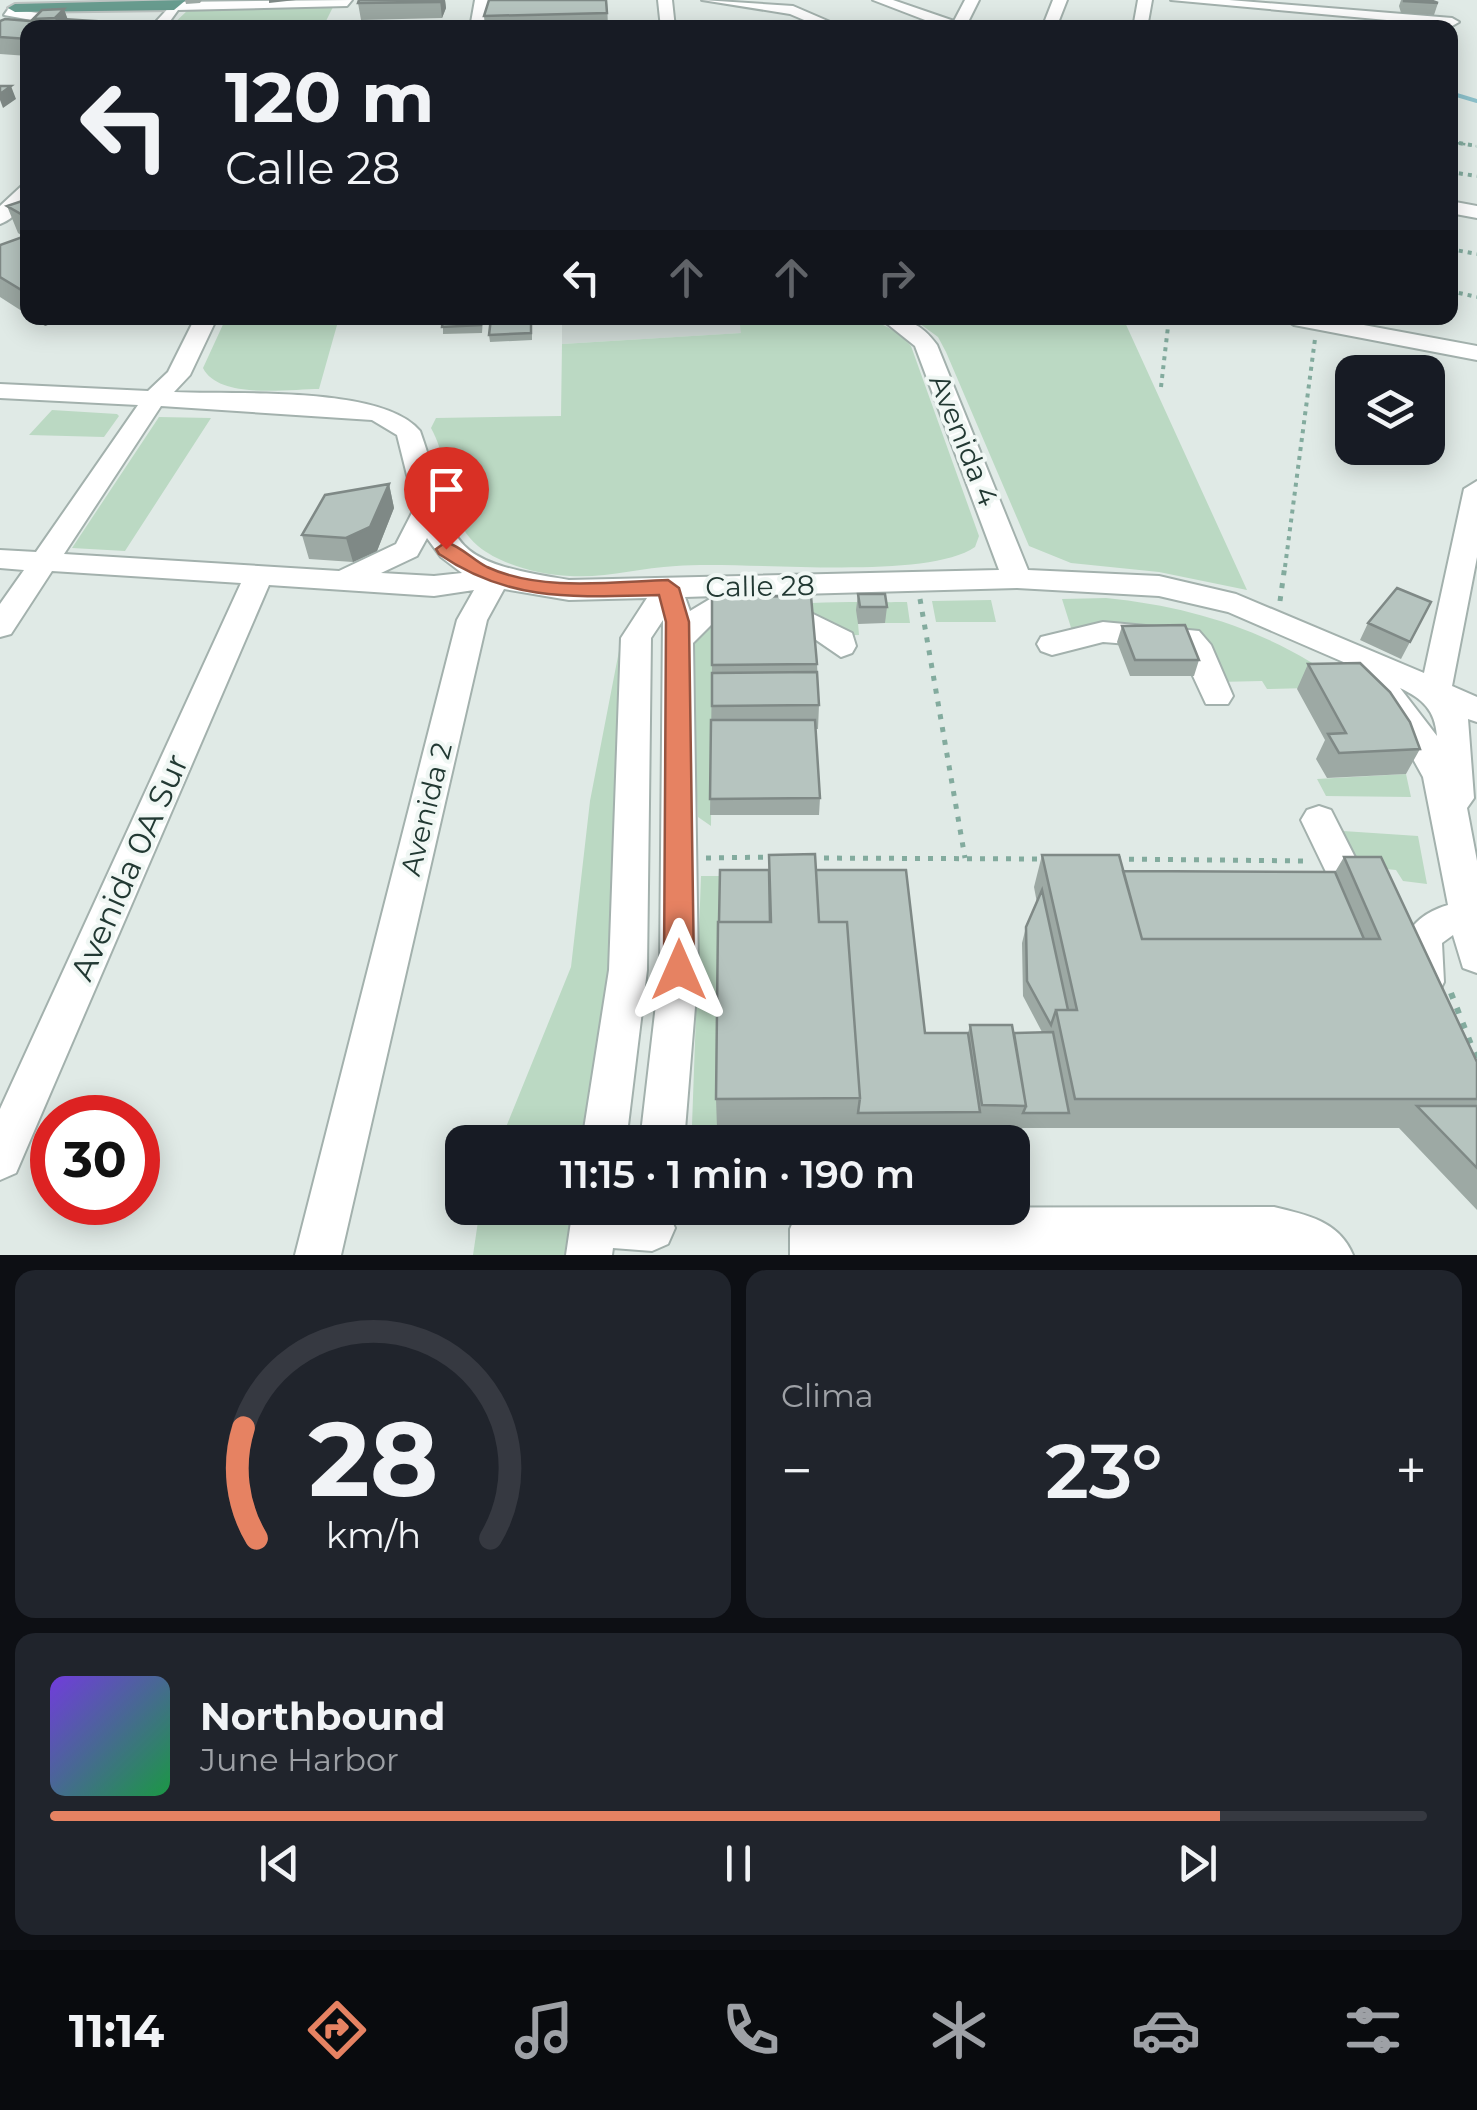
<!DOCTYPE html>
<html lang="es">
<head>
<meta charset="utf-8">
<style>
  body { margin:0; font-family:Montserrat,sans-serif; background:#20242c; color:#f1f3f6; height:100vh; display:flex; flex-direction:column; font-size:38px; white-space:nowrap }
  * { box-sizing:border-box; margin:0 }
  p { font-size:32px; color:#9ea1a6 }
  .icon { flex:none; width:55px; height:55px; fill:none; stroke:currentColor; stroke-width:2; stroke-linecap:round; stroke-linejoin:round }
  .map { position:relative; height:1255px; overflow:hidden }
  .details { display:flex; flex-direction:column; gap:15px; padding:15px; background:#0d0f14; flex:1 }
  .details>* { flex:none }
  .banner { position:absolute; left:20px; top:20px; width:1438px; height:305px; border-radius:20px; box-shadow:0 5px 25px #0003; background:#171b24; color:#f1f3f6; overflow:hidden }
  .controls { position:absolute; left:1335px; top:355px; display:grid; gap:20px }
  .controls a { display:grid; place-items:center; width:110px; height:110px; border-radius:20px; background:#171b24; box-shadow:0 5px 25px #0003; font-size:50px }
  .speed { position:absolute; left:30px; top:1095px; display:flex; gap:20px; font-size:50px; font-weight:700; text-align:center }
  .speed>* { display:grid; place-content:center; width:130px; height:130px; border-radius:50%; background:#171b24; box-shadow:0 5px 25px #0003; line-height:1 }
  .speed .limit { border:15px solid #d22; background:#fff; color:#111 }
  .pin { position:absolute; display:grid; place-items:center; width:85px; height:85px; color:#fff; margin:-102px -42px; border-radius:50% 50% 50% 0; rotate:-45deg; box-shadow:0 0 10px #0007 }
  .pin .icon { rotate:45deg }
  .me { position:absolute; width:110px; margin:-55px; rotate:0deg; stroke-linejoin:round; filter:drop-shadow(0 0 8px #0008) }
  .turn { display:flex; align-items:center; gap:35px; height:210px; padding:0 40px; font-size:45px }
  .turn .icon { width:130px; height:130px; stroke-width:2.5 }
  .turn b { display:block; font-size:70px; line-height:85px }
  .lanes { display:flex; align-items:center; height:95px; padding:0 40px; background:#0003; justify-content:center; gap:50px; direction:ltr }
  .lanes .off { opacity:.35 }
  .big { font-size:75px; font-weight:600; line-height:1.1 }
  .details .tile { flex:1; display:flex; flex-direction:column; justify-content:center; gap:15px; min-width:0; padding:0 35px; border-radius:20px; background:#20242c }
  .details .dial { align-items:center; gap:0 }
  .dial svg { height:260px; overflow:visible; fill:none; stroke:#363941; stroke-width:7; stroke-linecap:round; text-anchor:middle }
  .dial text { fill:#f1f3f6; stroke:none }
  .song { display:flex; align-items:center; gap:30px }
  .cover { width:120px; height:120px; border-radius:15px; background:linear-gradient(135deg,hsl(260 70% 55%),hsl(140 70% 35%)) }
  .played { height:10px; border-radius:5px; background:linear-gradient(90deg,#e68262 85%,#363941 85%) }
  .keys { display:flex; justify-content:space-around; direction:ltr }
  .heat { display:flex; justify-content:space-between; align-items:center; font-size:55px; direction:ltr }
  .details .tiles { flex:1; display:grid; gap:15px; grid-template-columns:1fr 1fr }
  .tile:last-child { grid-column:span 2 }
  .trip { position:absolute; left:445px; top:1125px; width:585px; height:100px; border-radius:20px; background:#171b24; box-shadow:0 5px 25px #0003; font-weight:600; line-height:100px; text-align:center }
  .dock { display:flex; height:160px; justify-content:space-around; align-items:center; background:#090b0e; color:#9ea1a6 }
  .dock .icon { width:70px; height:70px }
  .dock .on { color:#e68262 }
  .dock b { font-size:45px; color:#f1f3f6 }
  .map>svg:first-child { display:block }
  .built { fill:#cfd9d5 }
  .green { fill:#bbd9c3 }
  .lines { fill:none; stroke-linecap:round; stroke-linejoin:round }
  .stream { stroke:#8cc1cb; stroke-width:4 }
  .minor-casing { stroke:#a3b1ad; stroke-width:4 }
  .major-casing { stroke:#bdc4c2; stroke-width:4 }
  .path-far3 { stroke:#83ab9e; stroke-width:2.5; stroke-dasharray:2.5 4; stroke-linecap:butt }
  .path-far2 { stroke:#83ab9e; stroke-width:4; stroke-dasharray:4 5; stroke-linecap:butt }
  .path-far1 { stroke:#83ab9e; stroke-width:5; stroke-dasharray:5 8; stroke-linecap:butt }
  .path { stroke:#83ab9e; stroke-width:6; stroke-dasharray:6 10; stroke-linecap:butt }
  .minor { fill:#fff; fill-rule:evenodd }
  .major { fill:#689c8f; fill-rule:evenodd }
  .wall { fill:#9da9a4 }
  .shaded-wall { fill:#7f8986 }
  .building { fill:#b6c4bf; stroke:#7f8986; stroke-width:2.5 }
  .route { fill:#e68262; stroke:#965440; stroke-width:2.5 }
  .labels { text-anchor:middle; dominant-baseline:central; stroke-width:8; stroke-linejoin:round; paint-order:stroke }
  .street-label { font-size:28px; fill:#223933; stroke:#f0f7f4 }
  .near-street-label { font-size:32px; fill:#223933; stroke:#f0f7f4 }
</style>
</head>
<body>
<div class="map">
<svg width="1477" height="1255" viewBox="0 0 1477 1255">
  <rect width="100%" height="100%" fill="#e0eae6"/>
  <path class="built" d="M562,318H739L742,333L562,344Z"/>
  <path class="green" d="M333,7L323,27L169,28L188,10Z
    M226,318H339L319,389C289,389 219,400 203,368Z
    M739,318C792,317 873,300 911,346L979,536L975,547C924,582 745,560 676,566C640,568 607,578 570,576C540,575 501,565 478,546C444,518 452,465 431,428L436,418L561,416L562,344L741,333Z
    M912,318H1123L1247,590L1159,572L1071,563L1029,546L946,352L938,337Z
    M52,410L117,414L119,416L104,437L29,435Z
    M159,417L211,418L125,551L72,548Z
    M1106,598C1196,607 1276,633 1348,687L1267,689L1262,681L1218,682L1196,632L1073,634L1062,599Z
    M991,600L996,622H936L932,601Z
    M907,602L910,623H885L883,610L857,611L859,635L713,638L711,826L698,817L690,656C695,642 699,632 712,624C750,597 859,603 907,602Z
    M619,651L615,988L594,1142H500L571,967L590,801Z
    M1406,774L1411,797L1326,796L1317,779Z
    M1343,831L1418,836L1427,884L1403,881L1396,870L1357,866Z
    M701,876H720L717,1128L692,1125Z
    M480,1208H586L579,1255H473Z"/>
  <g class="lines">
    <path class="stream" d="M1450,93L1477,101"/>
    <defs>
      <path id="minor" d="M352,0L347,6L178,10L165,28H150L174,2Z
        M475,0H489L484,28H470Z
        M658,0H672L675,28H661Z
        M702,0L793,6L844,28H823L790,14Z
        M873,0H893L954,21L965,0H979L965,28H946Z
        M1053,0H1067L1056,28H1042Z
        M1138,0H1152L1147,28H1133Z
        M1171,0H1229L1452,18L1459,22L1452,26Z
        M9,8L42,14L44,17L37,21L4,15Z
        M28,180C28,198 19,217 0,224V206Z
        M1450,201L1477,206V218L1450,213Z
        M195,318H217L190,375L174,392C232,395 383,385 420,431C460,545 436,559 569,580L999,570L915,346L880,318C907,318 921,323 937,345L1028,570L1159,576L1236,594L1424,673L1464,489L1477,481V557L1452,686L1477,697V722L1468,719L1474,798L1467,808L1477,861V973L1463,968L1453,935L1442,943L1444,982L1438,994L1424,1000L1410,994C1391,953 1404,918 1448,905L1423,777L1392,721L1357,678L1362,670L1228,612L1159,596L1017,588L762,595L719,617L693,643L698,970L684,1142H640L660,970L663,620L651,638L647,970L626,1142H582L609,970L621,638L647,598L569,600L504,589L487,620L341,1255H295L457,620L474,590L434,596L269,585L16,1173L0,1180V1109L241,583L52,571L11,634L0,637V604L24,570L0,568V550L36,552L138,405L0,398V384L148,391L168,372ZM161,406L372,420L397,435L415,507L396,544L339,571L64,554ZM427,538L441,557L462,573L434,576L381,573L417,556ZM715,596L690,611L685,597ZM1400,688C1423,699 1435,710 1437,736Z
        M1283,318H1326L1477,346V360L1294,325Z
        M775,613H811L852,633L856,646L852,653L841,657L806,633L764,630L760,623L764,616Z
        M1103,622L1199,631L1211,645L1233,696L1228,704H1206L1180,648L1103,642L1052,655L1041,651L1037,644L1041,637Z
        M1319,806L1331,810L1365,877L1370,888L1365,899L1352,903L1339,899L1301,820L1307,810Z
        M1274,1207C1307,1215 1339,1221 1353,1255H790V1229L797,1213L810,1208Z
        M573,1208H658L668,1212L675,1228L668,1244L652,1251L613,1248L612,1255H566Z"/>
      <path id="major" d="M186,0L174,10L15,12L8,8L15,4Z"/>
    </defs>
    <use href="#minor" class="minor-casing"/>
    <use href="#major" class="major-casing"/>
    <path class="path-far3" d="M1450,142L1476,146"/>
    <path class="path-far2" d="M1459,143L1477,146
      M1450,172L1477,176
      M1450,249L1477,254
      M1450,291L1477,297
      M94,318L101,322
      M66,323L78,318
      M1161,387L1169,318
      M1285,567L1315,339"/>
    <path class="path-far1" d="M920,599L965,858
      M1280,601L1285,565
      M706,858L775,857
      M811,858L1045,859
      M1116,859L1310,861"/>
    <path class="path" d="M1451,993L1477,1060"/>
    <use href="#minor" class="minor"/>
    <use href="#major" class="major"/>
  </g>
  <path class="wall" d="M185,0H202L200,3L186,4Z
    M445,0L446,8L442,18L361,20L358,3Z
    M607,0L608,28H485L484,16Z
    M1401,0H1430L1438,3L1434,15L1401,13L1399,6Z
    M64,9L67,19L127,23L28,28V56L0,54V21H34L33,19Z
    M28,199V315L0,297V245L24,237L18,233L7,206Z
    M32,318H66L45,326Z
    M396,318H436V323L397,325Z
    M443,318H483L482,333L443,334Z
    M491,318H532V340L490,342L489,335Z
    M389,484L394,508L377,551L353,562L309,559L302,535Z
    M858,594L887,607L885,623L858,624L856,610Z
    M1431,602L1401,659L1360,640L1368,623Z
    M1122,626L1199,660L1194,676H1130L1117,642Z
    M817,664L819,705L818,729H816L820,798L819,815H710L712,665Z
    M1308,664L1420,749L1406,774L1327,778L1316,759L1325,740L1297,689Z
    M769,855L816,870L925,1033H968L970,1025L1014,1033L1042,1032L1023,996L1022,943L1026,927L1037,903L1034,887L1042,855L1123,871L1335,872L1344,857L1477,1062V1210L1399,1128H717L716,1099L769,870Z"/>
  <path class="shaded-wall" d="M269,0H296L269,3Z
    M440,0H445L446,8L442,18Z
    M64,9L68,20L58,28L55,18Z
    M11,86L16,99L3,108L0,100V94Z
    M41,318H66L45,326Z
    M389,484L394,508L377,551L353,562L346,538Z"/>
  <path class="building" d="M359,0H440V2L358,3Z
    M489,0H606L607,13L484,16Z
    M1404,0H1430L1438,3L1404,1Z
    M64,9L55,18L33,19L42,10Z
    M5,19L78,25L72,28H28V39L0,37V21Z
    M62,19L127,23L119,28H79L78,25L55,23Z
    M0,86H11L0,94Z
    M28,199V218L7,206Z
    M28,235V294L0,277V245Z
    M443,318H482L481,325L442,327Z
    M491,318H531V333L489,335Z
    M389,484L370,527L346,538L302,535L325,495Z
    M1397,588L1431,602L1410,642L1368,623Z
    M858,594H885L887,607H860Z
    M811,596L817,664L712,665V597Z
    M1185,625L1199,660H1135L1122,626Z
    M1360,663L1390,692L1410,722L1420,749L1339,753L1328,734L1346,733L1308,664Z
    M817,672L819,705L712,706V673Z
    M711,720H815L820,798L710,799Z
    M815,854L819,922H847L860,1098L716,1099L718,922H771L769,855Z
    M1042,855H1119L1142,939H1380L1344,857H1381L1477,1062V1099H1075L1056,1010H1077Z
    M720,870H769L770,922H719Z
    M816,870H906L925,1033H968L980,1112L858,1113L860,1098L847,922H819Z
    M1123,871L1335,872L1364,939H1142Z
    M1042,890L1068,1010H1056L1051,1025L1027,981L1026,927Z
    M970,1025H1012L1026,1106L982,1105Z
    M1053,1032L1069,1113H1023L1026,1106L1014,1033Z
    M1417,1106H1477V1168Z"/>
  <path class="route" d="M446,542C462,547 473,560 487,567C541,592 611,582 668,580L679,588L689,622L694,970L690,979L679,983L669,979L664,970L666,622L659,595C577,597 510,603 439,554L436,549Z"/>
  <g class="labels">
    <g class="street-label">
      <text transform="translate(964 440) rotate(68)">Avenida 4</text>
      <text transform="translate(760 586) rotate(-1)">Calle 28</text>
      <text transform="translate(426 809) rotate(-76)">Avenida 2</text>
    </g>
    <g class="near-street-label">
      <text transform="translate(129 867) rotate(-66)">Avenida 0A Sur</text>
    </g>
  </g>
</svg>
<div class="controls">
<a><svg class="icon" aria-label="layers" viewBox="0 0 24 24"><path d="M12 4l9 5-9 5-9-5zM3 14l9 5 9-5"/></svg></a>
</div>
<div class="speed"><div class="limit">30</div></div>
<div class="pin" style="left:446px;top:549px;background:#d93025"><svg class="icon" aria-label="arrive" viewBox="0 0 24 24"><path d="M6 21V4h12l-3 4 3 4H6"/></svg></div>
<svg class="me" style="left:679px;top:970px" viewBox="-20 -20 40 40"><path d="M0-17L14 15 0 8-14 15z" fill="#e68262" stroke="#fff" stroke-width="4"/></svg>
<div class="trip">11:15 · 1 min · 190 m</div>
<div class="banner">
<div class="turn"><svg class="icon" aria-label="left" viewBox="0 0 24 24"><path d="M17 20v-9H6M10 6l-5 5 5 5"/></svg><div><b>120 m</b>Calle 28</div></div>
<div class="lanes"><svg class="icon" aria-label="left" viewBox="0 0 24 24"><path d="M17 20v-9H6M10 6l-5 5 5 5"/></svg><svg class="icon off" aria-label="ahead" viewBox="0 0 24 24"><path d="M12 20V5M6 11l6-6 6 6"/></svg><svg class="icon off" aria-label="ahead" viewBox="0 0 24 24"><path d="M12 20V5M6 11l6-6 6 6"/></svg><svg class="icon off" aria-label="right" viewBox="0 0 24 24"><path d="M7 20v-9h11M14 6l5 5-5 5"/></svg></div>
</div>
</div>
<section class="details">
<div class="tiles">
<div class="tile dial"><svg viewBox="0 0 100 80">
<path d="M14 69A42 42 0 1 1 86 69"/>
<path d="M14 69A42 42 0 0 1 10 35" stroke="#e68262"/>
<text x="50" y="56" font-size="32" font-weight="700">28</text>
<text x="50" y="72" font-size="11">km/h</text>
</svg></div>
<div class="tile"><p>Clima</p>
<div class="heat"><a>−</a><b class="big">23°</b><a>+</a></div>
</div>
<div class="tile">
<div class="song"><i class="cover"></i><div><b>Northbound</b><p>June Harbor</p></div></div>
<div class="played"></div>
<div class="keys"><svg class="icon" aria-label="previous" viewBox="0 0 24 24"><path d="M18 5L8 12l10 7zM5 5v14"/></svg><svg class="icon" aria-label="pause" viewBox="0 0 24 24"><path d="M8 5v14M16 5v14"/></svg><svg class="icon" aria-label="next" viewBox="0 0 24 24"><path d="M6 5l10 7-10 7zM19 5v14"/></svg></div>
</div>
</div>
</section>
<nav class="dock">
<b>11:14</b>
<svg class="icon on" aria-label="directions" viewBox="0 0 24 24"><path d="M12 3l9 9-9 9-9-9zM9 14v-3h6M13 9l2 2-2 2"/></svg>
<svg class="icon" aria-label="music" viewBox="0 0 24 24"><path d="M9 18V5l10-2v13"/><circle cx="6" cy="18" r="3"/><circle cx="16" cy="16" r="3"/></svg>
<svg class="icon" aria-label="phone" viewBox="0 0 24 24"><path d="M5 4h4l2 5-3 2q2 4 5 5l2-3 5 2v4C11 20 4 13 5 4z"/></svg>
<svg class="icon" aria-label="climate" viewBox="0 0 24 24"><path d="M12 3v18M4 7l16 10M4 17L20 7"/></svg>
<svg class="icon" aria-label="car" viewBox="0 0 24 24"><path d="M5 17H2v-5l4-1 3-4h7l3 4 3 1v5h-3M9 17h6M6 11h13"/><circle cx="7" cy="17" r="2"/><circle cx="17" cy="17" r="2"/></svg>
<svg class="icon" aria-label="filters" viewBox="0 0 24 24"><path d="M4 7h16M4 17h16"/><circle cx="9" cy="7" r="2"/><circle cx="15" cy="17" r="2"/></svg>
</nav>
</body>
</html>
